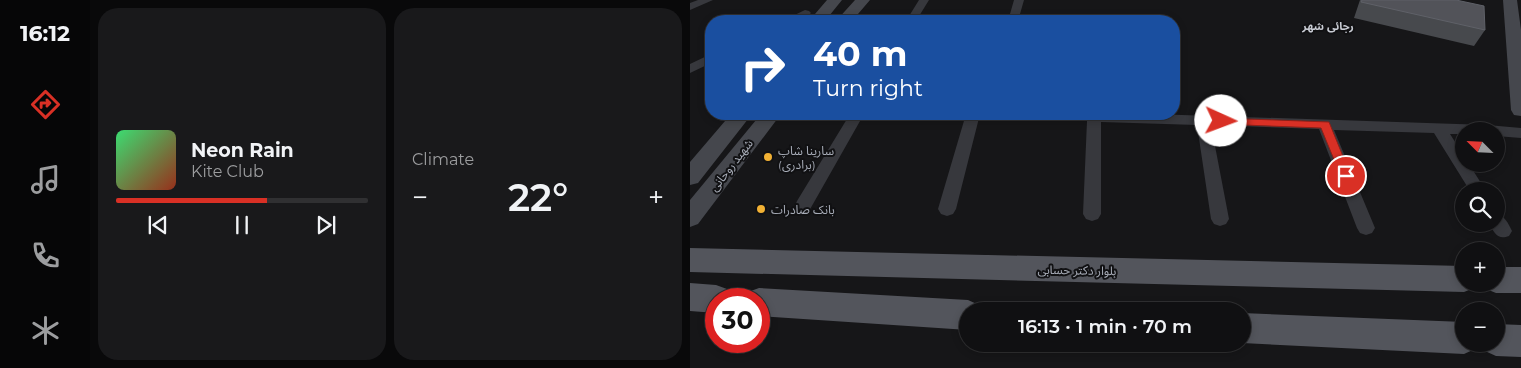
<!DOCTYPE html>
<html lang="en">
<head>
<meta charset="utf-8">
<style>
  body { margin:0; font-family:Montserrat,"Noto Sans Arabic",sans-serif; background:#19191b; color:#f1f3f6; height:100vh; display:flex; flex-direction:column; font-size:19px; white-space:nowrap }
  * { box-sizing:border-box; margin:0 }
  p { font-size:16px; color:#9c9d9f }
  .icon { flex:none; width:28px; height:28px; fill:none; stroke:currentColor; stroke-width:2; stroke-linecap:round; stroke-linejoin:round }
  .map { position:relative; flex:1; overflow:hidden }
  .details { display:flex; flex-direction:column; gap:8px; padding:8px; background:#09090a; width:600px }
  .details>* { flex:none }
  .guide { position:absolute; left:15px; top:15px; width:475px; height:105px; border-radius:20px; box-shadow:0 2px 8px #0003,0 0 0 1px #303032; background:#1a4fa0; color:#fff; overflow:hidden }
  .needle { width:32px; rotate:294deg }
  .fabs { position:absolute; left:765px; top:122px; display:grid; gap:10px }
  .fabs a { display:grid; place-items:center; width:50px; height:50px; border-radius:50%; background:#101012; box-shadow:0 2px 8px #0003,0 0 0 1px #303032; font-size:25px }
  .speed { position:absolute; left:15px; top:288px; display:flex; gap:10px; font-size:25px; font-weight:700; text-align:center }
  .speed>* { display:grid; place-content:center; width:65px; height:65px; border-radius:50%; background:#101012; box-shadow:0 2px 8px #0003,0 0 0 1px #303032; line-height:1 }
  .speed .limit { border:8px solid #d22; background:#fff; color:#111 }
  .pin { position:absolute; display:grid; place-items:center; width:42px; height:42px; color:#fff; margin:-21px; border:2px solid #fff; border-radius:50%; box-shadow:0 1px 5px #0007 }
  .me { position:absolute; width:55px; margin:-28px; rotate:92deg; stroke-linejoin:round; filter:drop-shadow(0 0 4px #0008) }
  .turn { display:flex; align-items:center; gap:18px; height:105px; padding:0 25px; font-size:22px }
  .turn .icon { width:65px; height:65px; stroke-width:2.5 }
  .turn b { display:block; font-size:35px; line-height:42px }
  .big { font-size:38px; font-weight:600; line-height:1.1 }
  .details .widget { flex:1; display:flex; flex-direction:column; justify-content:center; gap:8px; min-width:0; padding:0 18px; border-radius:20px; background:#19191b }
  .song { display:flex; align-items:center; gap:15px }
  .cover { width:60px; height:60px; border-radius:8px; background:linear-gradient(135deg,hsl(140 70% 55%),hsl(10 70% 35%)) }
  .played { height:5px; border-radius:2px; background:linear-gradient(90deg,#d93025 60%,#303032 60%) }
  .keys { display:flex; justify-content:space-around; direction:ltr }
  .heat { display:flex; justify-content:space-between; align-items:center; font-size:28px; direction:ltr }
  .details .tiles { flex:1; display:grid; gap:8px; grid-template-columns:repeat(2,1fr) }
  .trip { position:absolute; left:269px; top:302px; width:292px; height:50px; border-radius:25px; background:#101012; box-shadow:0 2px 8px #0003,0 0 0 1px #303032; font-weight:600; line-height:50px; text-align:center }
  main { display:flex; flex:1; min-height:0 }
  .dock { display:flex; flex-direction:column; width:90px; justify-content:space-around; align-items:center; background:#060607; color:#9c9d9f }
  .dock .icon { width:35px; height:35px }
  .dock .on { color:#d93025 }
  .dock b { font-size:22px; color:#f1f3f6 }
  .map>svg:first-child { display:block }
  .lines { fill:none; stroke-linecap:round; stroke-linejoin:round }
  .street { fill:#37383d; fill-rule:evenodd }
  .secondary { fill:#45474d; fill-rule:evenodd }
  .primary { fill:#53555c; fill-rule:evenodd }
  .wall { fill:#47494d }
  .building { fill:#525359; stroke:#5f6168 }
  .route { fill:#d93025; stroke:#8d1f18 }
  .poi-dot { fill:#f2b134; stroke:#111113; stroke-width:2 }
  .labels { text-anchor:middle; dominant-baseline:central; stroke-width:4; stroke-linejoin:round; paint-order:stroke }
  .far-neighbourhood-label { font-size:11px; font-weight:bold; fill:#c9ccd4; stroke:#111113 }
  .poi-label { font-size:12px; fill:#a8adb8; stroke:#111113; text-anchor:start }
  .street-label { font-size:12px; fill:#a8adb8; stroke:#111113 }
</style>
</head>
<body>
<main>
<nav class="dock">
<b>16:12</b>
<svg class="icon on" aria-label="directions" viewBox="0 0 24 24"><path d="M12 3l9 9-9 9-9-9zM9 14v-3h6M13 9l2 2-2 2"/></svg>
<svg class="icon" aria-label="music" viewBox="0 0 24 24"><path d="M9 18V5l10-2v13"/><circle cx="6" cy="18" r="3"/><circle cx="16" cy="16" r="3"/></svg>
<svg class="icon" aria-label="phone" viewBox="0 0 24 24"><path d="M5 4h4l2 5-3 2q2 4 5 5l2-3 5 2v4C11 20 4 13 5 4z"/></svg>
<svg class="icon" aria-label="climate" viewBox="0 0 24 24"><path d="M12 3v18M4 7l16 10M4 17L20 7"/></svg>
</nav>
<section class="details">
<div class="tiles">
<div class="widget">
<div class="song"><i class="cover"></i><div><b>Neon Rain</b><p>Kite Club</p></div></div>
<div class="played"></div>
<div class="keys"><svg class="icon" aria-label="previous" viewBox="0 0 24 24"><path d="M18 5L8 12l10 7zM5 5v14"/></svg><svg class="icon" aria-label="pause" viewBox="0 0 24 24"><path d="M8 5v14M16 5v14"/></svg><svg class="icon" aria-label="next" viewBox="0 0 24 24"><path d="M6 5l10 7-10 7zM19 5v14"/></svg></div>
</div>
<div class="widget"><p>Climate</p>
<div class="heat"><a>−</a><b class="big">22°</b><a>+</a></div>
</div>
</div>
</section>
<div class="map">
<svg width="831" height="368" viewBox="0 0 831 368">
  <rect width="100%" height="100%" fill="#161618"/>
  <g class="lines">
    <path class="street" d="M8,0H23L0,10V3Z
      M229,0H239L226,21H216Z
      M324,0H334L328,21H318Z
      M115,10L119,11L121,13C113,21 103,22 92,21Z
      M21,54V63L0,73V64Z
      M160,114H174L119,211L113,213L107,211L105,206L107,201Z
      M276,114H290L266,209L263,214L257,216L251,214L248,209Z
      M312,114H462L797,125L831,128V138L806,136V131H774V134H760L774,156V164H779L796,191H780L744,133L644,130L685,228L682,233L676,235L670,233L667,228L629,129L521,125L539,219L536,224L530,226L524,224L521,219L507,125L411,122V214L408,219L402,221L396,219L393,214L397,121L319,119L314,117Z
      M806,213C815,216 818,223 822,231L819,236C808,240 805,234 800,225L806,224Z"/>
    <path class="secondary" d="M137,0H152L135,21H119Z
      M165,0H180L162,21H146Z
      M813,0H827L831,30V116L824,115L821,110Z
      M41,114H62L8,183L0,185V162Z
      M71,114H91L8,224L0,227V200Z"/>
    <path class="primary" d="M0,248L774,266V284H787L784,288L774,292L0,272Z
      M806,267H831V293H806L796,289L793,284H806Z
      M0,283L26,285L37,289L41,299H26V313L0,311Z
      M69,288L278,300L289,305L292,311H278V330L69,316V299H55L58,292Z
      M552,313L774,322V344H788L785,349L774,354L552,343Z
      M806,324L831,325V357L806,356L795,351L791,344H806Z"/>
  </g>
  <path class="wall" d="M670,0H766L795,30L784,46L664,18Z"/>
  <path class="building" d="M672,0H766L794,6L795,30L671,2Z"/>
  <path class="route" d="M531,118L639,122L661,176L659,179H652L631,128L527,124L526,121Z"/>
  <g class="poi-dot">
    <circle cx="78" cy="157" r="5"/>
    <circle cx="71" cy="209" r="5"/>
  </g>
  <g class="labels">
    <g class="far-neighbourhood-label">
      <text x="638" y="26">رجائی شهر</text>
    </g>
    <g class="poi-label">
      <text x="88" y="150">سارینا شاپ<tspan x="88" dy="14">(برادری)</tspan></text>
      <text x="81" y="209">بانک صادرات</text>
    </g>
    <g class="street-label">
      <text transform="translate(41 165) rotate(-52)">شهید روحانی</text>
      <text transform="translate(387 270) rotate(1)">بلوار دکتر حسابی</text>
    </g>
  </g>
</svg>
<div class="fabs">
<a><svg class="needle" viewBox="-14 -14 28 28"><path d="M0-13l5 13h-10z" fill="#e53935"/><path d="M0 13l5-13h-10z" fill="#9c9d9f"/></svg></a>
<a><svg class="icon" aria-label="search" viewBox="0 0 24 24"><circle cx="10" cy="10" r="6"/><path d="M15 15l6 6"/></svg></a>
<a>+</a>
<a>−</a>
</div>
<div class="speed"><div class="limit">30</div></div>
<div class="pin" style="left:656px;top:176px;background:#d93025"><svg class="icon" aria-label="arrive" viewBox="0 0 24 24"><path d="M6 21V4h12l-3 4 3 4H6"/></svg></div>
<svg class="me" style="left:531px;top:121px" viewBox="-20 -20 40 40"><circle r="19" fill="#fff"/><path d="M0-13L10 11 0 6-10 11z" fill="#d93025"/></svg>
<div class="trip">16:13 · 1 min · 70 m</div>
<div class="guide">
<div class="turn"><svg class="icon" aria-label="right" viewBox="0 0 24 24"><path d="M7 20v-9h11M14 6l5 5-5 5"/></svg><div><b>40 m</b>Turn right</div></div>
</div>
</div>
</main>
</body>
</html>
